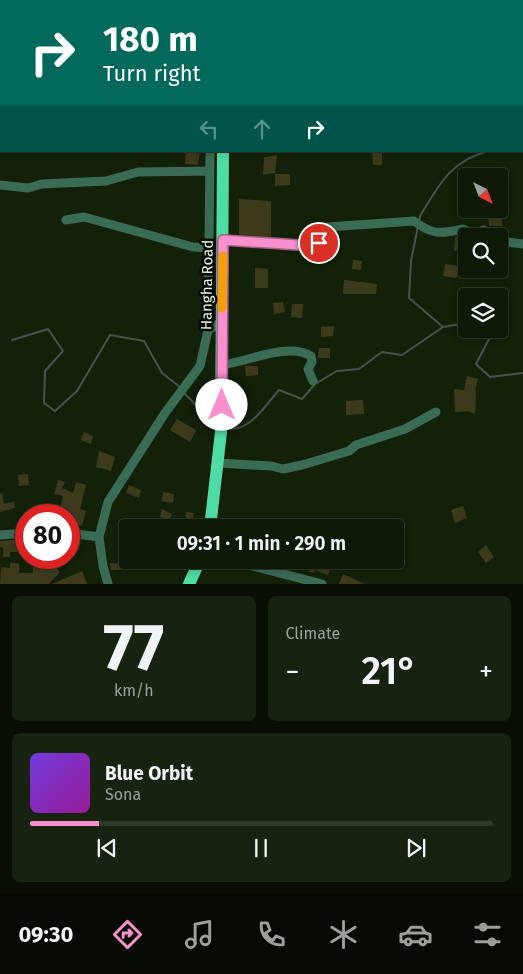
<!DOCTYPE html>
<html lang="en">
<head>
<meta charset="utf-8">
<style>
  body { margin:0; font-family:"Fira Sans",sans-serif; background:#172211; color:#f1f3f6; height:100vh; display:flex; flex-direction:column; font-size:19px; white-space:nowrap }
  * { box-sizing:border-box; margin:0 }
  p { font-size:16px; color:#9ba09b }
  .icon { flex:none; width:28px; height:28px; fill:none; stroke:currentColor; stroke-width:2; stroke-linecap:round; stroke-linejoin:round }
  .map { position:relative; height:584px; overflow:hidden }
  .sheet { display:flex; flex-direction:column; gap:12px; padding:12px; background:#080e04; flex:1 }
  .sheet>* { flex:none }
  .top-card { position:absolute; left:0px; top:0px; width:524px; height:152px; box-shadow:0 2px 8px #0003,0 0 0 1px #2e3828; background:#00695c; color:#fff; overflow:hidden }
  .needle { width:32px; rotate:138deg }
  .fabs { position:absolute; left:458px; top:168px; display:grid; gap:10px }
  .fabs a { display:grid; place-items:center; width:50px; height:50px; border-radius:5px; background:#0e1907; box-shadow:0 2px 8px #0003,0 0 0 1px #2e3828; font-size:25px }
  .speed { position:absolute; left:15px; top:504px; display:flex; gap:10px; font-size:25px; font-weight:700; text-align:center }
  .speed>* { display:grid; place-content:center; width:65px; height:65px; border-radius:50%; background:#0e1907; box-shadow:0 2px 8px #0003,0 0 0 1px #2e3828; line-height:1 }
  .speed .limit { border:8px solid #d22; background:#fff; color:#111 }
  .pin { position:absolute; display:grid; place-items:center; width:42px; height:42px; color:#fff; margin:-21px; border:2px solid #fff; border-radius:50%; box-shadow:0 1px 5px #0007 }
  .me { position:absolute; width:55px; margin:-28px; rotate:0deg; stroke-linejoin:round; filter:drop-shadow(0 0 4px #0008) }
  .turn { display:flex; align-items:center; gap:18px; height:105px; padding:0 20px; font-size:22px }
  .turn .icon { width:65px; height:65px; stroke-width:2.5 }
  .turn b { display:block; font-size:35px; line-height:42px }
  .lanes { display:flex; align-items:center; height:48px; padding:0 20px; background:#0003; justify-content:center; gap:25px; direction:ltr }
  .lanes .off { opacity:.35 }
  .big { font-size:38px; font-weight:600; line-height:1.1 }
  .sheet .widget { flex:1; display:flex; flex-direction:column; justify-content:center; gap:8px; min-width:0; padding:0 18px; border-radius:8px; background:#172211 }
  .sheet .dial { align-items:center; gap:0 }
  .dial b { font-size:65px; line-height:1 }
  .song { display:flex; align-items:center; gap:15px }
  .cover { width:60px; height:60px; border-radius:8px; background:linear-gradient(135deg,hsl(260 70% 55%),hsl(300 70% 35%)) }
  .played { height:5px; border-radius:2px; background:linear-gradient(90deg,#f890cd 15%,#2e3828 15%) }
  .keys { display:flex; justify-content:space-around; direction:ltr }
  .heat { display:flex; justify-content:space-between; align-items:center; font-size:28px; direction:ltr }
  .sheet .tiles { flex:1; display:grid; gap:12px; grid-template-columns:1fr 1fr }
  .widget:last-child { grid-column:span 2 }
  .trip { position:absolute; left:119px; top:519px; width:285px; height:50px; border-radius:5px; background:#0e1907; box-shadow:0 2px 8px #0003,0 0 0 1px #2e3828; font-weight:600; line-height:50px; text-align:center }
  .dock { display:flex; height:80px; justify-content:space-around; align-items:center; background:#060a03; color:#9ba09b }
  .dock .icon { width:35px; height:35px }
  .dock .selected { color:#f890cd }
  .dock b { font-size:22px; color:#f1f3f6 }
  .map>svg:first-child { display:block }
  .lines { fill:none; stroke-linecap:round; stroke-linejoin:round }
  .stream { stroke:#48524d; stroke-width:2 }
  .building { fill:#3d3a1c }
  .minor { stroke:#3a6b55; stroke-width:9 }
  .highway { stroke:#4fdca4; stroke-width:12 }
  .route-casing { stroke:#a15e85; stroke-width:12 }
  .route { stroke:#f890cd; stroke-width:9 }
  .slow { stroke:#f59e0b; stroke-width:9 }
  .labels { text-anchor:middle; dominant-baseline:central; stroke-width:5; stroke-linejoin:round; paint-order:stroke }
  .street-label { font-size:15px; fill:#ecf6e6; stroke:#040902 }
</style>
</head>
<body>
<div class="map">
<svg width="523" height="584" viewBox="0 0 523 584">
  <rect width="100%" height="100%" fill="#132109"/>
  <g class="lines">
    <path class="stream" d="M522,144L523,145
      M419,222L420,216C439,185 451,160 489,151
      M418,226L411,261L409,298L443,327
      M486,329L491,335L476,364L490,377L523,373
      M12,340L48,329L63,351L45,371L44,403L55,411L77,391L110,335L144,341L162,373L180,387
      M184,393L209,418L215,422
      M226,428C249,434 266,404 279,390L302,399L315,384L337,371L359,369L382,352L402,355L443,327L466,323"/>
  </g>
  <path class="building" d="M186,151H200L198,165H202L185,164Z
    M372,151H382V165H373Z
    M277,155L275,173L263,175L264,157Z
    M275,174H290V185L275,186Z
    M239,199L271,201V237L239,235Z
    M501,212L502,226H489L488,214Z
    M462,236L466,237V251H454L455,237Z
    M308,252H321L319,262L307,261Z
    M353,260L362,261L361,270L352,269Z
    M445,264L459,266L457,278L443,276Z
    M255,268L268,269V288H255Z
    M344,280L377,284L376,294H343Z
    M283,302L285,312L274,314L273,303Z
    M292,304H303L302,318L291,317Z
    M334,326L333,336L321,337V327Z
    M319,348H330V358H318Z
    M245,366H258V375L246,376Z
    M467,376L478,379L475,391H476L475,414L468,411L455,412L454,389L464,390Z
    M363,400L364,414L346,415V401Z
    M177,419L196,430L190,442L170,430Z
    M84,432L93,436L91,444L81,440Z
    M99,451L115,457L111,471L96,467Z
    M28,474L29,485L19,486L18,475Z
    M58,480L65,482L62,488L73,493L76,482L86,485L80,509L86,511L82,526L69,523V511L60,510L63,496L54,494Z
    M129,485L141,490L139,498L126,493Z
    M163,492L174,494L173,503L162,501Z
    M2,493L4,504L14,502L15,508L0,512V494Z
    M463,506L467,518L455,523L451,510Z
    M162,509L172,514L169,520L176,521L175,528H164L165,518L160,517Z
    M186,512L194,513L192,524H185Z
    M119,520L133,521L134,528H128V531L118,532Z
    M24,539L23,552H10V557H3V547H0V541Z
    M486,545L494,557L486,563L478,552Z
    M33,558H60L59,564L52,563L60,572L49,584H0L1,567L10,568V563H19V573H33Z
    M157,560H170L167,570L156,566Z
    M319,560L332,564L328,575L315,570L314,573L309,572L312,563L318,565Z
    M110,563L123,564V570H111Z
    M82,571L87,584H52Z
    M343,574L365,584H339Z"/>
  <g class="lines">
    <path class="minor" d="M22,0V1
      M208,0V1
      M0,185L28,188L42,184L106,181L138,172L210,171
      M66,220L84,217L193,247L209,248
      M223,240L314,246L319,243L328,227L414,221C432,235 441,234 463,229L474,234L484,230L492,236
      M499,241L523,244
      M208,330L210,151
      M222,365C247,362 288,342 311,356L312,362L308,369L313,381
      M218,463L271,466L283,469L302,465L349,451L356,445L405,429L436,412
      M69,533L99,537
      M0,535L26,533
      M230,560L322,584
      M108,584L103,566L99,537L108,502L165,413L200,366L208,330L222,322"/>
    <path class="highway" d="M223,0V1
      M210,528L221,432L223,151
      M189,584L200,560"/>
  </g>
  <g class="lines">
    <defs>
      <path id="route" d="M222,405L223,240L314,246L319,243"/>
    </defs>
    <use href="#route" class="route-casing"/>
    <use href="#route" class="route"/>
    <path class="slow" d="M222,308L223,256"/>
  </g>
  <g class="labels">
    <g class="street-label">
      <text transform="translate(207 285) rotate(-89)">Hangha Road</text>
    </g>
  </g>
</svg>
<div class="fabs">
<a><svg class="needle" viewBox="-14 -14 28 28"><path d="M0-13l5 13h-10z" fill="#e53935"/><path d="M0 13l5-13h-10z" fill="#9ba09b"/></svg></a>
<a><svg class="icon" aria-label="search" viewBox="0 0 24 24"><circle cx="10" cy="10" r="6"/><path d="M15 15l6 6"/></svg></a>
<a><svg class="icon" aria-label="layers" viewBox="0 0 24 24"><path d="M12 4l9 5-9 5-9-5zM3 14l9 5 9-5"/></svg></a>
</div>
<div class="speed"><div class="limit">80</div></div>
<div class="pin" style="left:319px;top:243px;background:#d93025"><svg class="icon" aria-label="arrive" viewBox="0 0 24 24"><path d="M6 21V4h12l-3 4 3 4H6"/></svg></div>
<svg class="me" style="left:222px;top:405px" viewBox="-20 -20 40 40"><circle r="19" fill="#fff"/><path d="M0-13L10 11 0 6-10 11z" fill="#f890cd"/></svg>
<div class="trip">09:31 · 1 min · 290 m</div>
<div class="top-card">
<div class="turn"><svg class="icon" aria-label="right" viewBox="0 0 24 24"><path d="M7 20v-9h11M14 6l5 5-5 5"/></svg><div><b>180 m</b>Turn right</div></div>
<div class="lanes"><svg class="icon off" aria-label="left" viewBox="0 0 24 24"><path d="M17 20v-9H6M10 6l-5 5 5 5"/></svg><svg class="icon off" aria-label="ahead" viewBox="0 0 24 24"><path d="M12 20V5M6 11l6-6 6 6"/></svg><svg class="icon" aria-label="right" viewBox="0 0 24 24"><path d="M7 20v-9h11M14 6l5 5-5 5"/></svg></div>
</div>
</div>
<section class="sheet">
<div class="tiles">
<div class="widget dial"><b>77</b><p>km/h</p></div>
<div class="widget"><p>Climate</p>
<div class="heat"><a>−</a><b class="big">21°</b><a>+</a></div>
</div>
<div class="widget">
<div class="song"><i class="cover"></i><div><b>Blue Orbit</b><p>Sona</p></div></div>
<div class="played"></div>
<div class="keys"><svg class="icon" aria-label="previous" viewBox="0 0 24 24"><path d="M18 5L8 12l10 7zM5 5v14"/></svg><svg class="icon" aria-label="pause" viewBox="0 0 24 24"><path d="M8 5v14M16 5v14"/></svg><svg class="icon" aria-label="next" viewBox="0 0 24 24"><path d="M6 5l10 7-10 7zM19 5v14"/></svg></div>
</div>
</div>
</section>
<nav class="dock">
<b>09:30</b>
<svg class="icon selected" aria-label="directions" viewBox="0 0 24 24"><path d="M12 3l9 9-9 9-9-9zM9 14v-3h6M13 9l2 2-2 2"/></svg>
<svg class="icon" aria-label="music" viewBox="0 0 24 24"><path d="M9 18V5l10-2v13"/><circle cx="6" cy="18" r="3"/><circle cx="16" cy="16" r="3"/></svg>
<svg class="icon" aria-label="phone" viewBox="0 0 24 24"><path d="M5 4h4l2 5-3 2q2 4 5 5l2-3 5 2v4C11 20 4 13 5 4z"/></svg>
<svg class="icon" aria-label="climate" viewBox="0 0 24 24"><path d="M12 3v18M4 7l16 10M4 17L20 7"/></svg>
<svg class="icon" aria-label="car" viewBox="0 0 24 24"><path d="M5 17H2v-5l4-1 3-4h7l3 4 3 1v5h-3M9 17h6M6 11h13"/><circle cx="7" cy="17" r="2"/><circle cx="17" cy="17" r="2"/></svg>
<svg class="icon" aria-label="filters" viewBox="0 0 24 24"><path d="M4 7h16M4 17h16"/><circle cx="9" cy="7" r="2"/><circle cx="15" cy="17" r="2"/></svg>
</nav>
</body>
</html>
